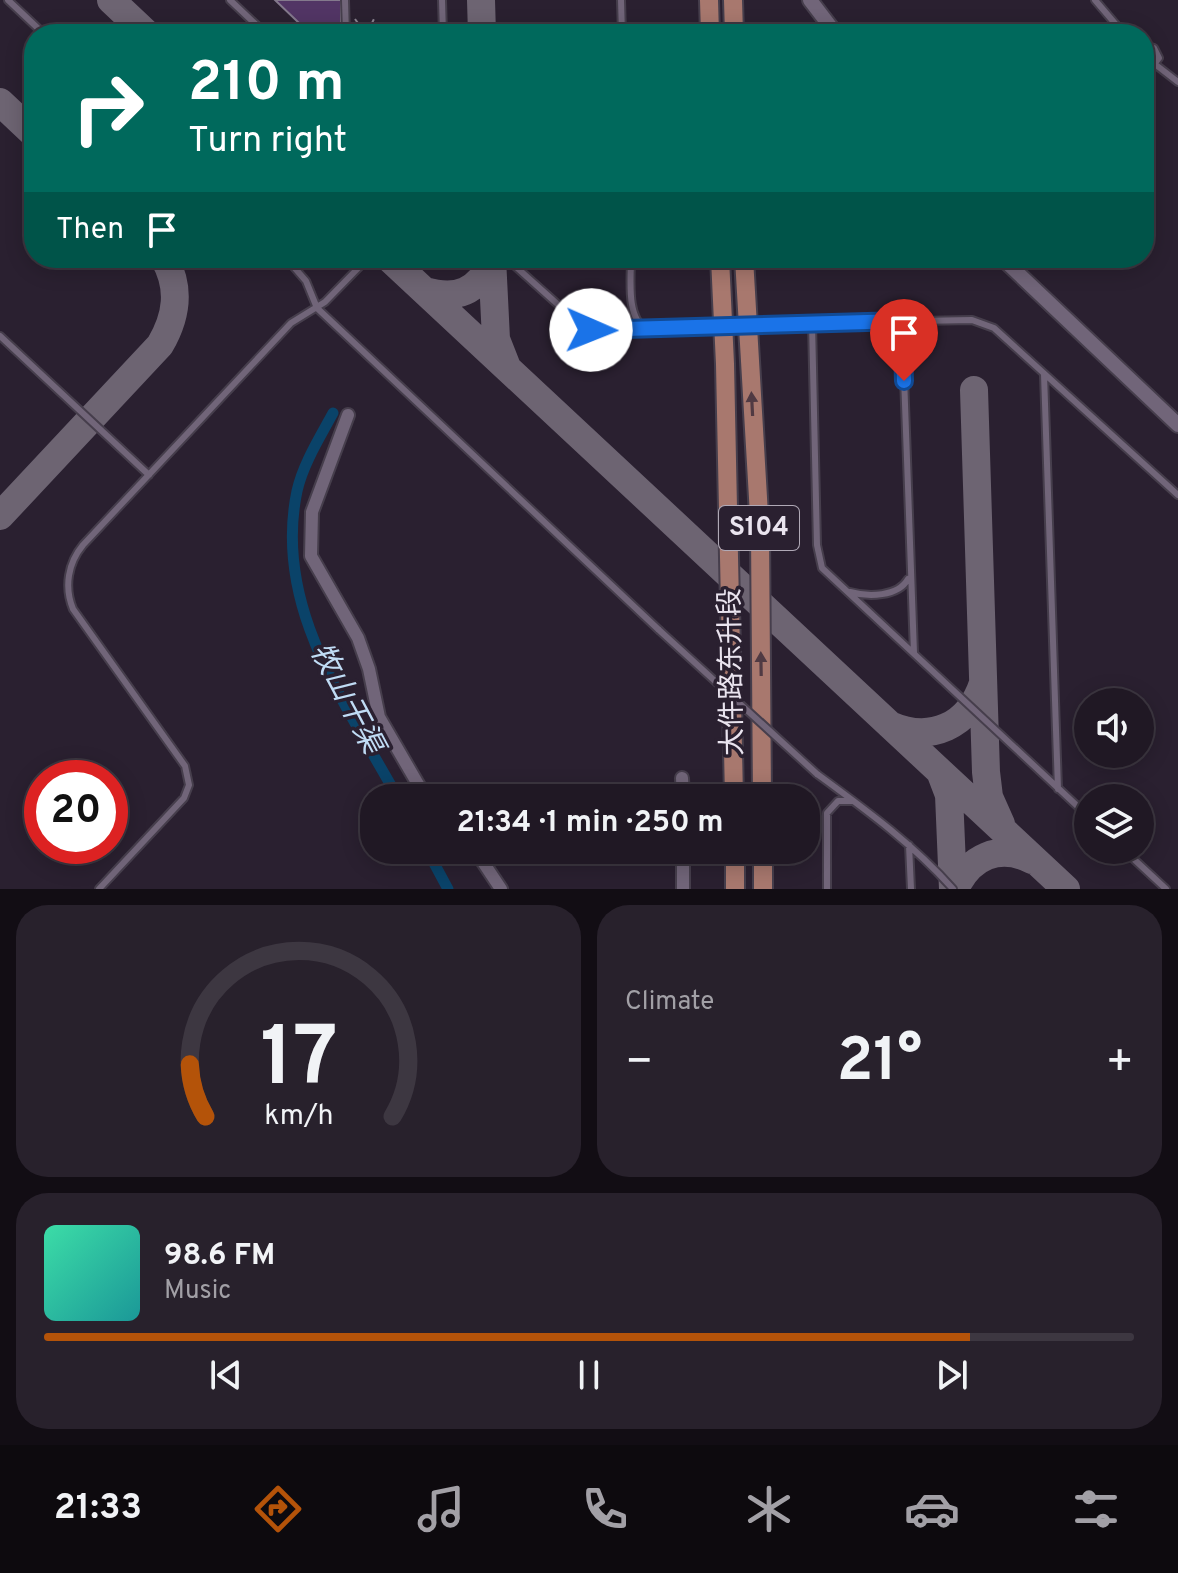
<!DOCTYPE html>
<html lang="en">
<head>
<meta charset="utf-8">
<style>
  body { margin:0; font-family:Overpass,"Noto Sans SC",sans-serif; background:#28212c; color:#f1f3f6; height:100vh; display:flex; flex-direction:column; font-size:30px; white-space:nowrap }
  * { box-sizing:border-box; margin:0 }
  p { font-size:26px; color:#a2a0a6 }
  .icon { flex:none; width:44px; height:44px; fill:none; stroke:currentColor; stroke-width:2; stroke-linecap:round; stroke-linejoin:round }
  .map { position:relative; height:889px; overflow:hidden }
  .side { display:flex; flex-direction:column; gap:16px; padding:16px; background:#120d14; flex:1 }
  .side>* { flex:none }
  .guide { position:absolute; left:24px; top:24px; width:1130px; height:244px; border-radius:32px; box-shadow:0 4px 20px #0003,0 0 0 2px #3d3741; background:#00695c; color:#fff; overflow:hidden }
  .buttons { position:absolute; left:1074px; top:688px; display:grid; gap:16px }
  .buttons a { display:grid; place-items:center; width:80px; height:80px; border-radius:50%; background:#201824; box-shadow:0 4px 20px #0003,0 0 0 2px #3d3741; font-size:40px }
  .speed { position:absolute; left:24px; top:760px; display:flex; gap:16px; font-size:40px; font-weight:700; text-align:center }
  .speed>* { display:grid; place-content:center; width:104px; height:104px; border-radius:50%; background:#201824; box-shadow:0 4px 20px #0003,0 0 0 2px #3d3741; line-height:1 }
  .speed .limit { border:12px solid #d22; background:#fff; color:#111 }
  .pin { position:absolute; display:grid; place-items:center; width:68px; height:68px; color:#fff; margin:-82px -34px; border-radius:50% 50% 50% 0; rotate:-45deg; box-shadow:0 0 8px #0007 }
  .pin .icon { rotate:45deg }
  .me { position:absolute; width:88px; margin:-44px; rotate:91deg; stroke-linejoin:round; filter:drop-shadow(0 0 6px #0008) }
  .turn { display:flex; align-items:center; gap:28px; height:168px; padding:0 32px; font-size:36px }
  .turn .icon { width:104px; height:104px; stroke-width:2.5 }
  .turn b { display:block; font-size:56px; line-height:68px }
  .then { display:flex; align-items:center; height:76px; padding:0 32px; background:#0003; gap:16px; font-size:30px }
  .big { font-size:60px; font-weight:700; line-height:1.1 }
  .side .widget { flex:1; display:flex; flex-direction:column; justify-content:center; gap:12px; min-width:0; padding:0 28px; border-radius:32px; background:#28212c }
  .side .dial { align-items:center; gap:0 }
  .dial svg { height:208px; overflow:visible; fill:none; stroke:#3d3741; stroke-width:7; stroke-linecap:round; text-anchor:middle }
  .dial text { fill:#f1f3f6; stroke:none }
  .song { display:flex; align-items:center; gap:24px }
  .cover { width:96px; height:96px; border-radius:12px; background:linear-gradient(135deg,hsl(160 70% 55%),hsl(180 70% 35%)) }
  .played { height:8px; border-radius:4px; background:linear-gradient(90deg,#b45309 85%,#3d3741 85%) }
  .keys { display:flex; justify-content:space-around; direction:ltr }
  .heat { display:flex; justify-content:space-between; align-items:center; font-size:44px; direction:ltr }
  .side .tiles { flex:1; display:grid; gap:16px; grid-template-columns:1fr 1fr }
  .widget:last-child { grid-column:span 2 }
  .trip { position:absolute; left:360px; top:784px; width:460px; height:80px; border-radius:32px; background:#201824; box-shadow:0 4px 20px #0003,0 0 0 2px #3d3741; font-weight:700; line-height:80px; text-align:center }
  .dock { display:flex; height:128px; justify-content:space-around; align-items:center; background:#0d0a0e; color:#a2a0a6 }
  .dock .icon { width:56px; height:56px }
  .dock .current { color:#b45309 }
  .dock b { font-size:36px; color:#f1f3f6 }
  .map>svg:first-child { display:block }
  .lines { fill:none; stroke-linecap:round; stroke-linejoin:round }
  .canal { stroke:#0a4369; stroke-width:11 }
  .taxiway { stroke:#6d6472; stroke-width:28 }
  .building { fill:#523565; stroke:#84798d; stroke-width:2 }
  .service-casing { stroke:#463e4c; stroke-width:10 }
  .minor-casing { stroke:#463e4c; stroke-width:16 }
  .tertiary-casing { stroke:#463e4c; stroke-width:18 }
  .primary-casing { stroke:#463e4c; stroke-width:22 }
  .path { stroke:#8c8491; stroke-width:2; stroke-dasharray:6 4; stroke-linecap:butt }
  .service { stroke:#716579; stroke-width:6 }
  .minor { stroke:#716579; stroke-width:12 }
  .tertiary { stroke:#716579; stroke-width:14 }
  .primary { stroke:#a8786e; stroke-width:18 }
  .service-bridge-casing { stroke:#463e4c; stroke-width:10; stroke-linecap:butt }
  .service-bridge { stroke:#716579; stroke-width:6 }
  .oneway { fill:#503a43 }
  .route-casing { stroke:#114b97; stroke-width:20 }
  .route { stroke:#1a73e8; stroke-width:14 }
  .labels { text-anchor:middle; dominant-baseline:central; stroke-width:7; stroke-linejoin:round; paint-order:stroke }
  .shield { fill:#2a2030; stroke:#b0a9b6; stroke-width:2 }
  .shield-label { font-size:26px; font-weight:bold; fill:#eae4ef }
  .street-label { font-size:28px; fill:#eae4ef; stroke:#2a2030 }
  .water-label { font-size:30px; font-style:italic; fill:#c0dcf5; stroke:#2a2030 }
</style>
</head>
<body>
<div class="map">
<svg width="1178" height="889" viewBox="0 0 1178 889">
  <rect width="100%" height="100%" fill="#2a2030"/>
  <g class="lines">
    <path class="canal" d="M333,413C320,437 303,464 297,491C273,606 345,702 398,798
      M427,850L448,889"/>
    <path class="taxiway" d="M111,0L147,34
      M481,0L482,34
      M0,102L34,134
      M389,258L1066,889
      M492,258L496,339L507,367
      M425,291C457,300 477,292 492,262
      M974,390L986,772L989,797L1001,824
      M0,516L160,345C177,316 181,288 164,258
      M890,725C931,743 969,726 983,683
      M941,774L949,795L953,889
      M955,889C970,857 999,843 1032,860"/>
  </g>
  <path class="building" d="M275,0H341V23H299Z"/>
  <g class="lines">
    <defs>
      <path id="service" d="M8,0L44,34
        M230,0L266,34
        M345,0L346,34
        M442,0L443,34
        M621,0L622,34
        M1095,0L1124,34
        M1144,45L1154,48L1159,58L1152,67L1144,68
        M1156,65L1178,82
        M286,258L306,281L317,308L659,630
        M506,258L583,327L601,332L650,330
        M631,258C631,279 626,318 646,329
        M902,321L914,653
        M809,323L972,320L994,328L1178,495
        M812,323L817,545L822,568L1088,816
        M0,336L149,475
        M1044,374L1058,789
        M850,592C868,597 898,597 908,579
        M817,774C866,810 913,844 953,889
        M909,845L911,889
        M1124,850L1166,889
        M99,889L184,798L189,785L185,766L73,609C64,587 68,563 83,545L291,323L325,302L368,258
        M827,889V813L838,801H853"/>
      <path id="minor" d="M348,415L312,512L311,556L358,638L369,669L379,717L426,798
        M682,778L683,798
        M475,850L501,889
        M683,889V850"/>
      <path id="tertiary" d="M810,0L836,34
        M1002,258L1178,425"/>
      <path id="primary" d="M709,0L710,34
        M733,0L734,34
        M720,258L725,364L734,798
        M744,258L760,532L762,798
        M735,850V889
        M763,850V889"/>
    </defs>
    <use href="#service" class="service-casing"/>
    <use href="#minor" class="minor-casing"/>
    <use href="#tertiary" class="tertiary-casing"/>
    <use href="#primary" class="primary-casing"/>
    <path class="path" d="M355,19L360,26L371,25L375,17"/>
    <use href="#service" class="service"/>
    <use href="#minor" class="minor"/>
    <use href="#tertiary" class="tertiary"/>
    <use href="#primary" class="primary"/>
    <defs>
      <path id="service-bridge" d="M650,330L805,323
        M659,630L817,774"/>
    </defs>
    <use href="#service-bridge" class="service-bridge-casing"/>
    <use href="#service-bridge" class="service-bridge"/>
  </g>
  <defs><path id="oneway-solid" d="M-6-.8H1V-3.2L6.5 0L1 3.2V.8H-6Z" transform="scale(2)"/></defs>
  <g class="oneway">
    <use href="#oneway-solid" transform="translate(752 404) rotate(-93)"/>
    <use href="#oneway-solid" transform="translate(761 664) rotate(-91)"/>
  </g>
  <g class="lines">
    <defs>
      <path id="route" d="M591,330L902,321L904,381"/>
    </defs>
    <use href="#route" class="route-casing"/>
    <use href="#route" class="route"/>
  </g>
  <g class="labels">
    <rect class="shield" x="719" y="506" width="80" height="44" rx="6"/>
    <g class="shield-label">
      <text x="759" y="528">S104</text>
    </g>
    <g class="street-label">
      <text transform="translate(733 672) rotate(-91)">大件路东升段</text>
    </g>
    <g class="water-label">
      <text transform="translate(345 699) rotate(62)">牧山干渠</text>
    </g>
  </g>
</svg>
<div class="buttons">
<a><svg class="icon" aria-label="sound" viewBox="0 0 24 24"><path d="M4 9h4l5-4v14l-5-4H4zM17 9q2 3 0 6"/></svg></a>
<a><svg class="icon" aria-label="layers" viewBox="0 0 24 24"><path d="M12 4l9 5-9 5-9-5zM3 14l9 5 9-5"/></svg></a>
</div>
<div class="speed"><div class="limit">20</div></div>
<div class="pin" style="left:904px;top:381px;background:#d93025"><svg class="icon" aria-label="arrive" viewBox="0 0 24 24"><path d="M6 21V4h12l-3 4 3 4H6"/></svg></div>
<svg class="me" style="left:591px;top:330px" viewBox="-20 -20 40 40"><circle r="19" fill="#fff"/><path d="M0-13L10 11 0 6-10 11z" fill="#1a73e8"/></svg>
<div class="trip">21:34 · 1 min · 250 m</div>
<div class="guide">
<div class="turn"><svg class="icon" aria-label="right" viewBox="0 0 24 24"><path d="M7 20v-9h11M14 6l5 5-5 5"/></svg><div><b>210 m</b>Turn right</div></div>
<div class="then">Then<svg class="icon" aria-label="arrive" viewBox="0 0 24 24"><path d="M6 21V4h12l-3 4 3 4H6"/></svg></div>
</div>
</div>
<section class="side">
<div class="tiles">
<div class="widget dial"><svg viewBox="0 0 100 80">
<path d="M14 69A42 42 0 1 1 86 69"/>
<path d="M14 69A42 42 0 0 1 8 49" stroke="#b45309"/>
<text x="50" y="56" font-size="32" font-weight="700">17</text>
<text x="50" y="72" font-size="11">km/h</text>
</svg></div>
<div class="widget"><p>Climate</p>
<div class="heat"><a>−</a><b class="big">21°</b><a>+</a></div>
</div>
<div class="widget">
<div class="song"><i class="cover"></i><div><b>98.6 FM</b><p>Music</p></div></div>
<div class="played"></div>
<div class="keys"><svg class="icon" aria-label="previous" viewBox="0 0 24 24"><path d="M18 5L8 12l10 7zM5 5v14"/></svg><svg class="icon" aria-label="pause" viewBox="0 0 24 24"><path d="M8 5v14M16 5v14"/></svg><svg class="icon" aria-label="next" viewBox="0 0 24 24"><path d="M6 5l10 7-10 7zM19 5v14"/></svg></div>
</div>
</div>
</section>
<nav class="dock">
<b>21:33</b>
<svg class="icon current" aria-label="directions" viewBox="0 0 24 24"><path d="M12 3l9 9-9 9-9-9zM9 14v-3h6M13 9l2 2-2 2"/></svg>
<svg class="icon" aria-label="music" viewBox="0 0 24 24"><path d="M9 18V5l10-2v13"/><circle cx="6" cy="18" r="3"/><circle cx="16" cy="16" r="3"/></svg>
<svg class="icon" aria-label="phone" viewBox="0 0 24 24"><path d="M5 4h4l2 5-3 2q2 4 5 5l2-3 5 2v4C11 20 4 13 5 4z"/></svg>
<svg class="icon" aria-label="climate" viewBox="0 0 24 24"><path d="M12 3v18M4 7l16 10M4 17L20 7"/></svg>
<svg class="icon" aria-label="car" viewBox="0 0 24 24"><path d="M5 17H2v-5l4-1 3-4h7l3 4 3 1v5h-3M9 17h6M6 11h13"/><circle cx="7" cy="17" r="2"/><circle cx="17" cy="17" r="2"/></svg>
<svg class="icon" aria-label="filters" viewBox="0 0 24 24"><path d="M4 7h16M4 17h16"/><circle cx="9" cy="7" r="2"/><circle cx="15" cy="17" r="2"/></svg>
</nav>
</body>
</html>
